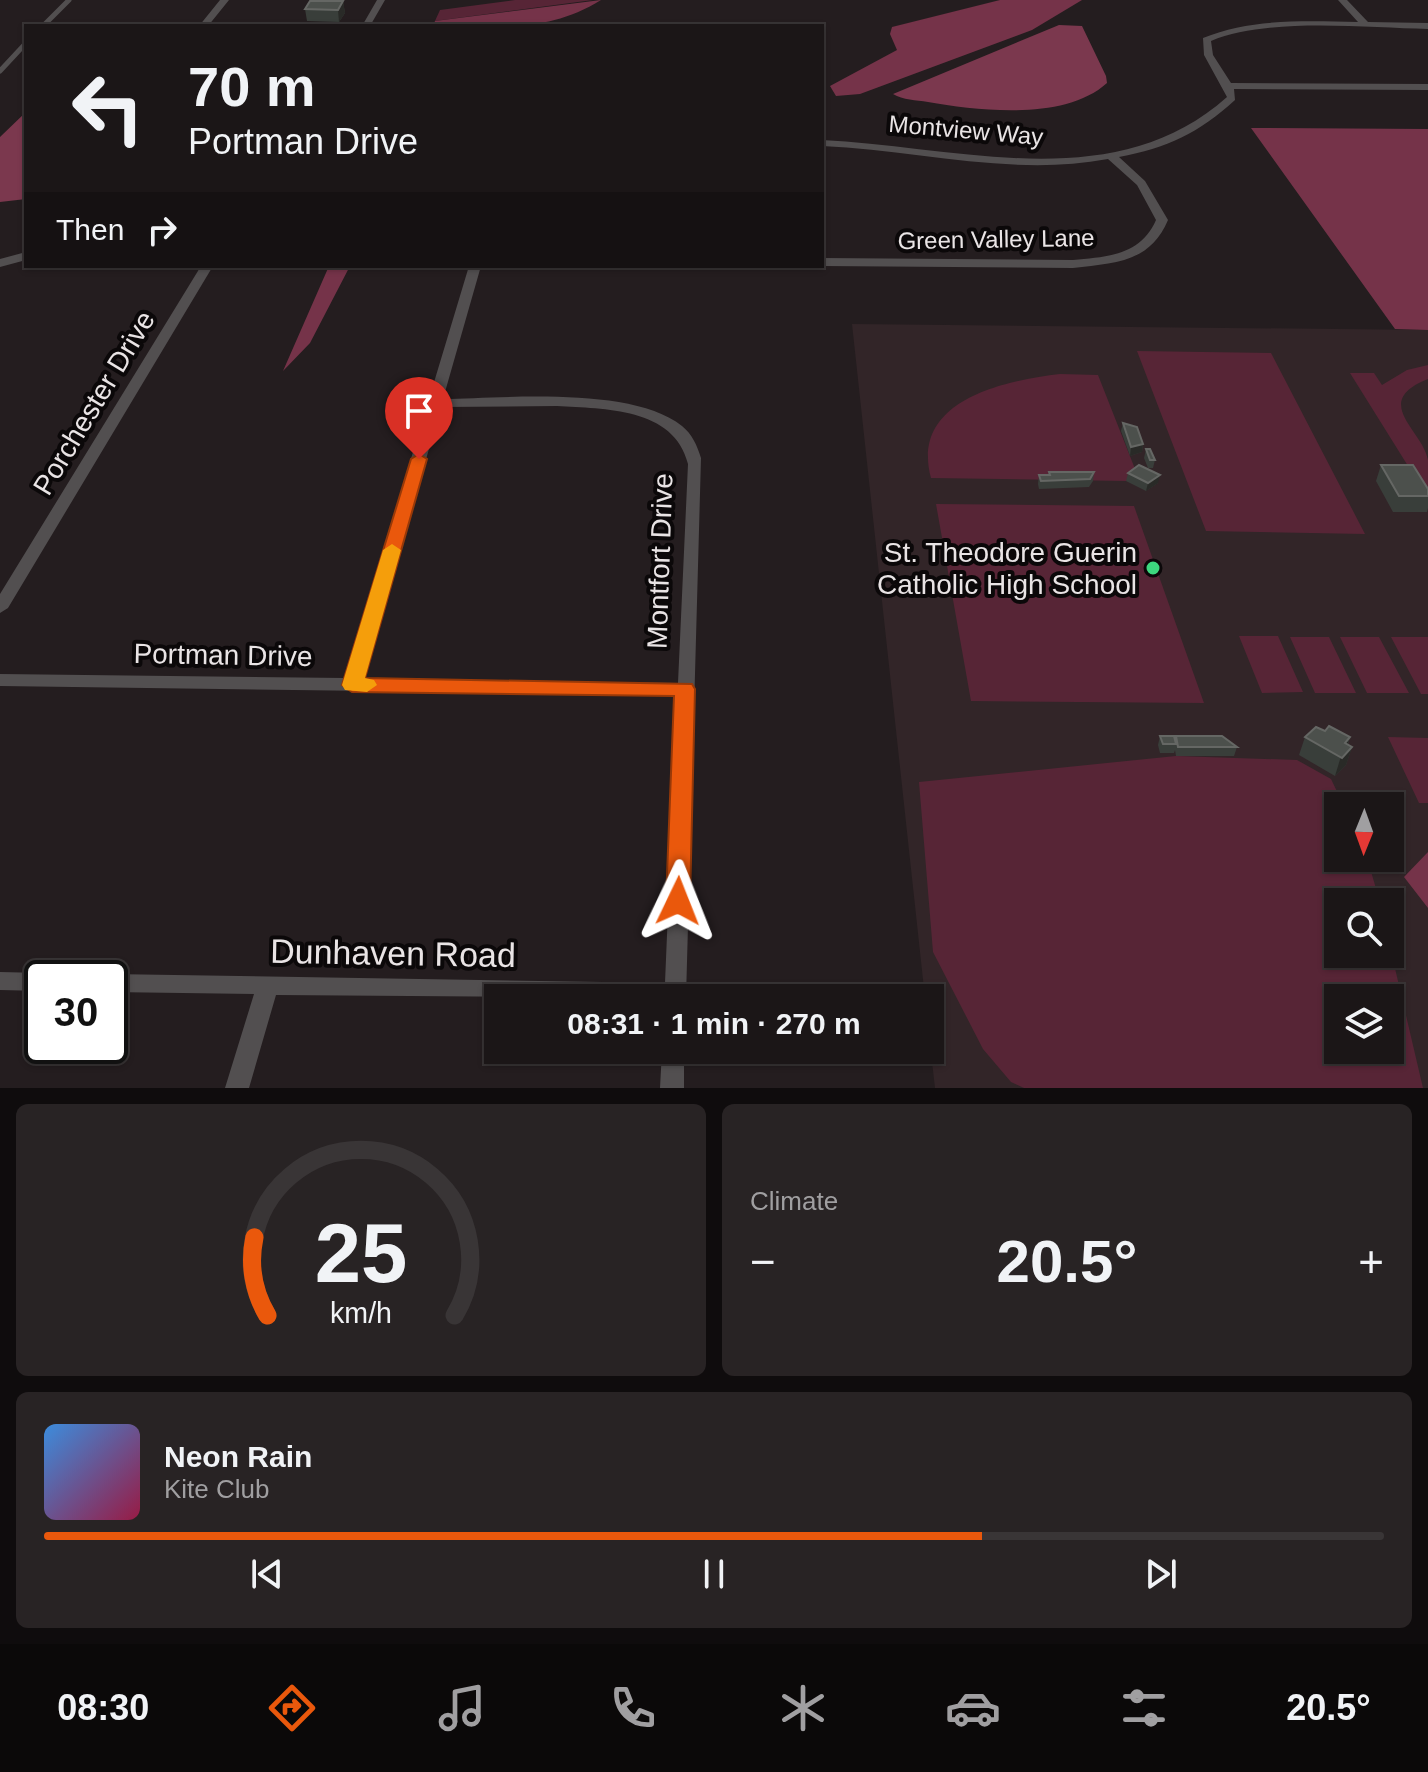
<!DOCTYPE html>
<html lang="en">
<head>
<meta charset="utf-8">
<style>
  body { margin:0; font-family:Helvetica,sans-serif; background:#282324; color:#f1f3f6; height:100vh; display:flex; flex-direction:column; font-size:30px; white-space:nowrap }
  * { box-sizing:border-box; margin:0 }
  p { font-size:26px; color:#a09fa1 }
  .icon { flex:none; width:44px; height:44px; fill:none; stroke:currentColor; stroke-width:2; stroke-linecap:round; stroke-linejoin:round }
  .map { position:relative; height:1088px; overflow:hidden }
  .drawer { display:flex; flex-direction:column; gap:16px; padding:16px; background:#0f0c0d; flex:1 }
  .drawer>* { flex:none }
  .top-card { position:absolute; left:24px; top:24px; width:800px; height:244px; border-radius:0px; box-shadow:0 2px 6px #0004,0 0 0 2px #393536; background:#1b1617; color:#f1f3f6; overflow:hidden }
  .needle { width:52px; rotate:181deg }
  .fabs { position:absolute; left:1324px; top:792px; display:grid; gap:16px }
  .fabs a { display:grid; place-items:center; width:80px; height:80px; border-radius:0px; background:#1b1617; box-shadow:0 2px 6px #0004,0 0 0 2px #393536; font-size:40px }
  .speed { position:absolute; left:24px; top:960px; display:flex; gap:16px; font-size:40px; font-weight:700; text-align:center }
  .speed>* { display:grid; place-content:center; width:104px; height:104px; border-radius:50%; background:#1b1617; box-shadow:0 2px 6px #0004,0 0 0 2px #393536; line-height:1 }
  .speed .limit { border:4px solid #111; border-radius:12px; background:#fff; color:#111 }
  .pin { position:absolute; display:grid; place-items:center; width:68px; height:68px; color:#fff; margin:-82px -34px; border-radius:50% 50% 50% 0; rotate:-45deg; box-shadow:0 0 8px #0007 }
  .pin .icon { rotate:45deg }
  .me { position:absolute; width:88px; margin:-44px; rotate:2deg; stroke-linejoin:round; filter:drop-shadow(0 0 6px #0008) }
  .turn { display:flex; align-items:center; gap:28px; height:168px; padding:0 32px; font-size:36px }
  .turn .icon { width:104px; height:104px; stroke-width:2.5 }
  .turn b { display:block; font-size:56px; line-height:68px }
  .then { display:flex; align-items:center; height:76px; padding:0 32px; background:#0003; gap:16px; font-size:30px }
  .big { font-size:60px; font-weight:700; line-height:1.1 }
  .drawer .widget { flex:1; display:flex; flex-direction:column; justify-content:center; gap:12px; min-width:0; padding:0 28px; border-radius:12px; background:#282324 }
  .drawer .dial { align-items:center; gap:0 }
  .dial svg { height:208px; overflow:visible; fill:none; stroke:#393536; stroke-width:7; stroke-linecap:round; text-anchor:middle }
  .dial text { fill:#f1f3f6; stroke:none }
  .song { display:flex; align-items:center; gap:24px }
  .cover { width:96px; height:96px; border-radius:12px; background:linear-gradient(135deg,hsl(210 70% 55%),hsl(340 70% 35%)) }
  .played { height:8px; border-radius:4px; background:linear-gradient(90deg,#ea580c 70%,#393536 70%) }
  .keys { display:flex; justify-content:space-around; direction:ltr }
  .heat { display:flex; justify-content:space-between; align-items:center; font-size:44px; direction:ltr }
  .drawer .tiles { flex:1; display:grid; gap:16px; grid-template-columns:1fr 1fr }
  .widget:last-child { grid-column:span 2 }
  .trip { position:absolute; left:484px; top:984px; width:460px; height:80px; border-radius:0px; background:#1b1617; box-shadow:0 2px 6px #0004,0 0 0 2px #393536; font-weight:700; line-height:80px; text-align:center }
  .tab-bar { display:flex; height:128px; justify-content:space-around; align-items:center; background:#0b0909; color:#a09fa1 }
  .tab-bar .icon { width:56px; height:56px }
  .tab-bar .active { color:#ea580c }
  .tab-bar b { font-size:36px; color:#f1f3f6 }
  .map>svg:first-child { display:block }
  .built { fill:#322528; fill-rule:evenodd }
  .green { fill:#572536; fill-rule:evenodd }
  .forest { fill:#753349 }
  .water { fill:#7b384e }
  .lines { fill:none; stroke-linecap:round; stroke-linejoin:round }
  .lane { stroke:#524f50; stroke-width:5 }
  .street { fill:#524f50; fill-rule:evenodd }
  .wall { fill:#393e3a }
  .shaded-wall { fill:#292a27 }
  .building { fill:#4c504c; stroke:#656764; stroke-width:2 }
  .route { fill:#ea580c; stroke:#983908; stroke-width:2 }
  .slow { fill:#f59e0b }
  .poi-dot { fill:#3dd77e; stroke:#0b0809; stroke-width:3 }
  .labels { text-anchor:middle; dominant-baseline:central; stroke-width:8; stroke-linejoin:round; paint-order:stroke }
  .far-street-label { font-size:24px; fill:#e9e4e5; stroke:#0b0809 }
  .street-label { font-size:28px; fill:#e9e4e5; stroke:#0b0809 }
  .poi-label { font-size:28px; fill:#e9e4e5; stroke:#0b0809; text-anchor:end }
  .near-street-label { font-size:34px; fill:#e9e4e5; stroke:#0b0809 }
</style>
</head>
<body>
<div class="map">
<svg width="1428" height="1088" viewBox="0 0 1428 1088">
  <rect width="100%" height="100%" fill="#241d1f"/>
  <path class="built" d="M852,324L1428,330V1088H935L930,1044V998H925ZM1338,806H1390V858H1338ZM1338,902H1390V954H1338ZM1338,998H1390V1050H1338Z"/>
  <path class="green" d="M515,0H593L435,21L440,10Z
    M1137,351L1271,353L1365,534L1206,531Z
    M1428,365V379C1370,402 1423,430 1428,460C1428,472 1428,486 1428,498L1350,373H1374L1382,385L1407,370Z
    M1060,374L1098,375L1137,474L1126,481L931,478C910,401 1002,381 1060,374Z
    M936,504L1134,506L1204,703L971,701Z
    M1239,636H1278L1303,692L1262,693Z
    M1290,637H1329L1356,693H1315Z
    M1340,637H1379L1409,693H1367Z
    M1391,637H1428V694H1421Z
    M1388,737L1428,738V803H1419Z
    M1176,756L1297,760L1331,779L1344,806H1338V858H1367L1380,902H1338V954H1390V947L1423,1088H1024L1011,1082L983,1049L933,952L919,782ZM1338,998H1390V1050H1338Z"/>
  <path class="forest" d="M601,0C546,34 495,26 433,26L435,21Z
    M1000,0H1082L1032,30L860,94L836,96L830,86L897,50L890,34L892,27Z
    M1251,128L1428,129V330L1395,329Z
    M329,266H350L310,343L283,371Z
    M1428,852V908L1404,877Z"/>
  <path class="water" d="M1059,25L1082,26L1106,76L1107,83C1065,121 980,111 928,102C916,100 903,100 893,94Z
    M26,112V199L0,202V137Z"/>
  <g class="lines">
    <path class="lane" d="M43,26L69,0
      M0,71L26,43"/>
    <path class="street" d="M220,0H229L208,26H199Z
      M377,0H385L370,26H362Z
      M1338,0H1347L1368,22L1428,23V29C1366,28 1268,17 1211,41L1213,55L1231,83L1428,84V90L1234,89L1235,100C1199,133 1167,148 1119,157L1145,181L1168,220C1150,263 1114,263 1073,268L822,266V258L1073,260C1107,257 1141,255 1156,220L1137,185L1108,159C1012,177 918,150 822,146V140C957,146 1114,198 1227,97L1204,55L1203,38C1251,18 1307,21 1358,22Z
      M26,252V260L0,267V259Z
      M201,266H213L8,608L0,613V594Z
      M469,266H481L443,399C505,398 632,386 682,426C692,434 697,445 701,458L686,998L276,995L249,1088H225L254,994L110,992V978L102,977L110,974L665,983L677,695L0,686V674L345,678ZM557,406C604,409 674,407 688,464L678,683L363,679L441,407Z
      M0,972L42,973L51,978H42V991L0,990Z
      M662,1050H684V1088H660Z"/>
  </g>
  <path class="wall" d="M343,1L345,13L339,22L307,21L305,9Z
    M1123,423L1143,444L1142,452L1130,456L1121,431Z
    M1146,449L1155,460L1153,468H1148L1144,458Z
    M1381,465L1428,489V508L1427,512H1393L1376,481Z
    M1049,472H1094L1093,481L1089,487L1039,489L1038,484L1039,475H1048Z
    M1128,473L1158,483L1146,491L1126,481Z
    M1325,731L1350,737L1348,745L1352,747L1346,765L1335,776L1299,755L1305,737Z
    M1160,736L1175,740L1176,736L1237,747L1234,756H1176L1175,750L1174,753H1160L1158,745Z
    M1367,858H1390L1388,863L1372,870Z"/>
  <path class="shaded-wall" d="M343,1L345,13L339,22L338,10Z
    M1143,444L1142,452L1130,456L1131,447Z
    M1160,475L1158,483L1146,491L1148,483Z
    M1350,737L1344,755L1352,747L1346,765L1335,776L1345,743Z
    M1382,858H1390L1388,863L1372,870L1375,861Z"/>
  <path class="building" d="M310,1H343L338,10L305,9Z
    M1123,423L1137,427L1143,444L1131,447Z
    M1146,449H1150L1155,460H1150Z
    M1139,465L1160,475L1148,483L1128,473Z
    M1381,465H1413L1428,489V496H1399Z
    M1049,472H1094L1090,479L1041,481L1039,475H1050Z
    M1329,726L1350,737L1345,743L1352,747L1342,758L1305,737L1316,727L1325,731Z
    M1160,736H1174L1176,744H1163Z
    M1176,736H1222L1237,747H1178Z"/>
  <path class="route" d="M419,454L427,459L365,678L692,684L695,689L690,901L687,908L678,910L670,908L666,901L674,696L352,692L342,685L411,459Z"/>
  <path class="slow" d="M392,544L401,550L365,678L374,680L377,685L367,692L345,690L342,685L383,550Z"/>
  <circle class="poi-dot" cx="1153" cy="568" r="8"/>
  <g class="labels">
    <g class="far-street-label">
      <text transform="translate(966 130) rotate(5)">Montview Way</text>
      <text transform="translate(996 239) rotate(-1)">Green Valley Lane</text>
    </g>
    <g class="street-label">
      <text transform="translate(94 403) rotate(-59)">Porchester Drive</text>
      <text transform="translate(660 561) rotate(-88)">Montfort Drive</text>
      <text transform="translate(223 655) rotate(1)">Portman Drive</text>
    </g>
    <g class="poi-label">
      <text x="1137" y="552">St. Theodore Guerin<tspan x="1137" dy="32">Catholic High School</tspan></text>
    </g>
    <g class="near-street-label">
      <text transform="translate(393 953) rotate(1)">Dunhaven Road</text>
    </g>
  </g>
</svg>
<div class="fabs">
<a><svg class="needle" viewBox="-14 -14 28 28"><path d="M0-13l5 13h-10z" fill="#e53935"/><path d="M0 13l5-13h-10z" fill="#a09fa1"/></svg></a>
<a><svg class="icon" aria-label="search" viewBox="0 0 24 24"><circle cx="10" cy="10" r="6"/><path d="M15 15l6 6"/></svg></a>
<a><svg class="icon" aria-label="layers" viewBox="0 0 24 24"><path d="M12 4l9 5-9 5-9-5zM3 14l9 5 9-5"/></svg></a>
</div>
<div class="speed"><div class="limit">30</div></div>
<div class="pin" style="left:419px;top:459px;background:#d93025"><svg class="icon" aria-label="arrive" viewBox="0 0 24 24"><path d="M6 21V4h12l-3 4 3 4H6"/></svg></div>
<svg class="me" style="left:678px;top:901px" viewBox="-20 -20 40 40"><path d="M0-17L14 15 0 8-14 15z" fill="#ea580c" stroke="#fff" stroke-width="4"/></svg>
<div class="trip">08:31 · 1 min · 270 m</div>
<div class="top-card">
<div class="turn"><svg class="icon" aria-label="left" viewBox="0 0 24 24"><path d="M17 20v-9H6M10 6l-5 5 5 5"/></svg><div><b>70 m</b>Portman Drive</div></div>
<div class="then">Then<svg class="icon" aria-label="right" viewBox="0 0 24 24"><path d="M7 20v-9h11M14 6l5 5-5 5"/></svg></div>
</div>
</div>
<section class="drawer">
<div class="tiles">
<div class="widget dial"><svg viewBox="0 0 100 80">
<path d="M14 69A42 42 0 1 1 86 69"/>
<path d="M14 69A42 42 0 0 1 9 39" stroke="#ea580c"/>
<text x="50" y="56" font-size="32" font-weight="700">25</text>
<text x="50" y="72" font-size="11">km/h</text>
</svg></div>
<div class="widget"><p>Climate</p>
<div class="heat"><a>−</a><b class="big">20.5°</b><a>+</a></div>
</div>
<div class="widget">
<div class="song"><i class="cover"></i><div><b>Neon Rain</b><p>Kite Club</p></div></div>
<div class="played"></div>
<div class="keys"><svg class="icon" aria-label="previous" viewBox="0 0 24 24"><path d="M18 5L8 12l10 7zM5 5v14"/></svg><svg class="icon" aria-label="pause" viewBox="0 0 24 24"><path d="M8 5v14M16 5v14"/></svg><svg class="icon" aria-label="next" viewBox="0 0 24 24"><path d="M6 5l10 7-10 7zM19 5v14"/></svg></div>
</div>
</div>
</section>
<nav class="tab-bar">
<b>08:30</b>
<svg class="icon active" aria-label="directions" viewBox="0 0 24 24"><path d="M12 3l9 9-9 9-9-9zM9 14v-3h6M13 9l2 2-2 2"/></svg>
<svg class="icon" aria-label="music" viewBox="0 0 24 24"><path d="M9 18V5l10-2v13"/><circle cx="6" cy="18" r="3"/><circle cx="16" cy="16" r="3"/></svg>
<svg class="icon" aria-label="phone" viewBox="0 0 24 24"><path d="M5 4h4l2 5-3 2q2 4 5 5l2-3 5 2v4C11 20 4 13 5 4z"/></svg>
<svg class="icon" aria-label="climate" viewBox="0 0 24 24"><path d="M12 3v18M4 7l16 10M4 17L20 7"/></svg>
<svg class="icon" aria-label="car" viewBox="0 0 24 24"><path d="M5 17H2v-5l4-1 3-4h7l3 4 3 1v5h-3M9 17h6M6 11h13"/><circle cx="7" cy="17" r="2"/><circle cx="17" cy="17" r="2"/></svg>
<svg class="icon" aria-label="filters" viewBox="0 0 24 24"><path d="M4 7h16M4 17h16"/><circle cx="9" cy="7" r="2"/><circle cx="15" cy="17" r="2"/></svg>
<b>20.5°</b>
</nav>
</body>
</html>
